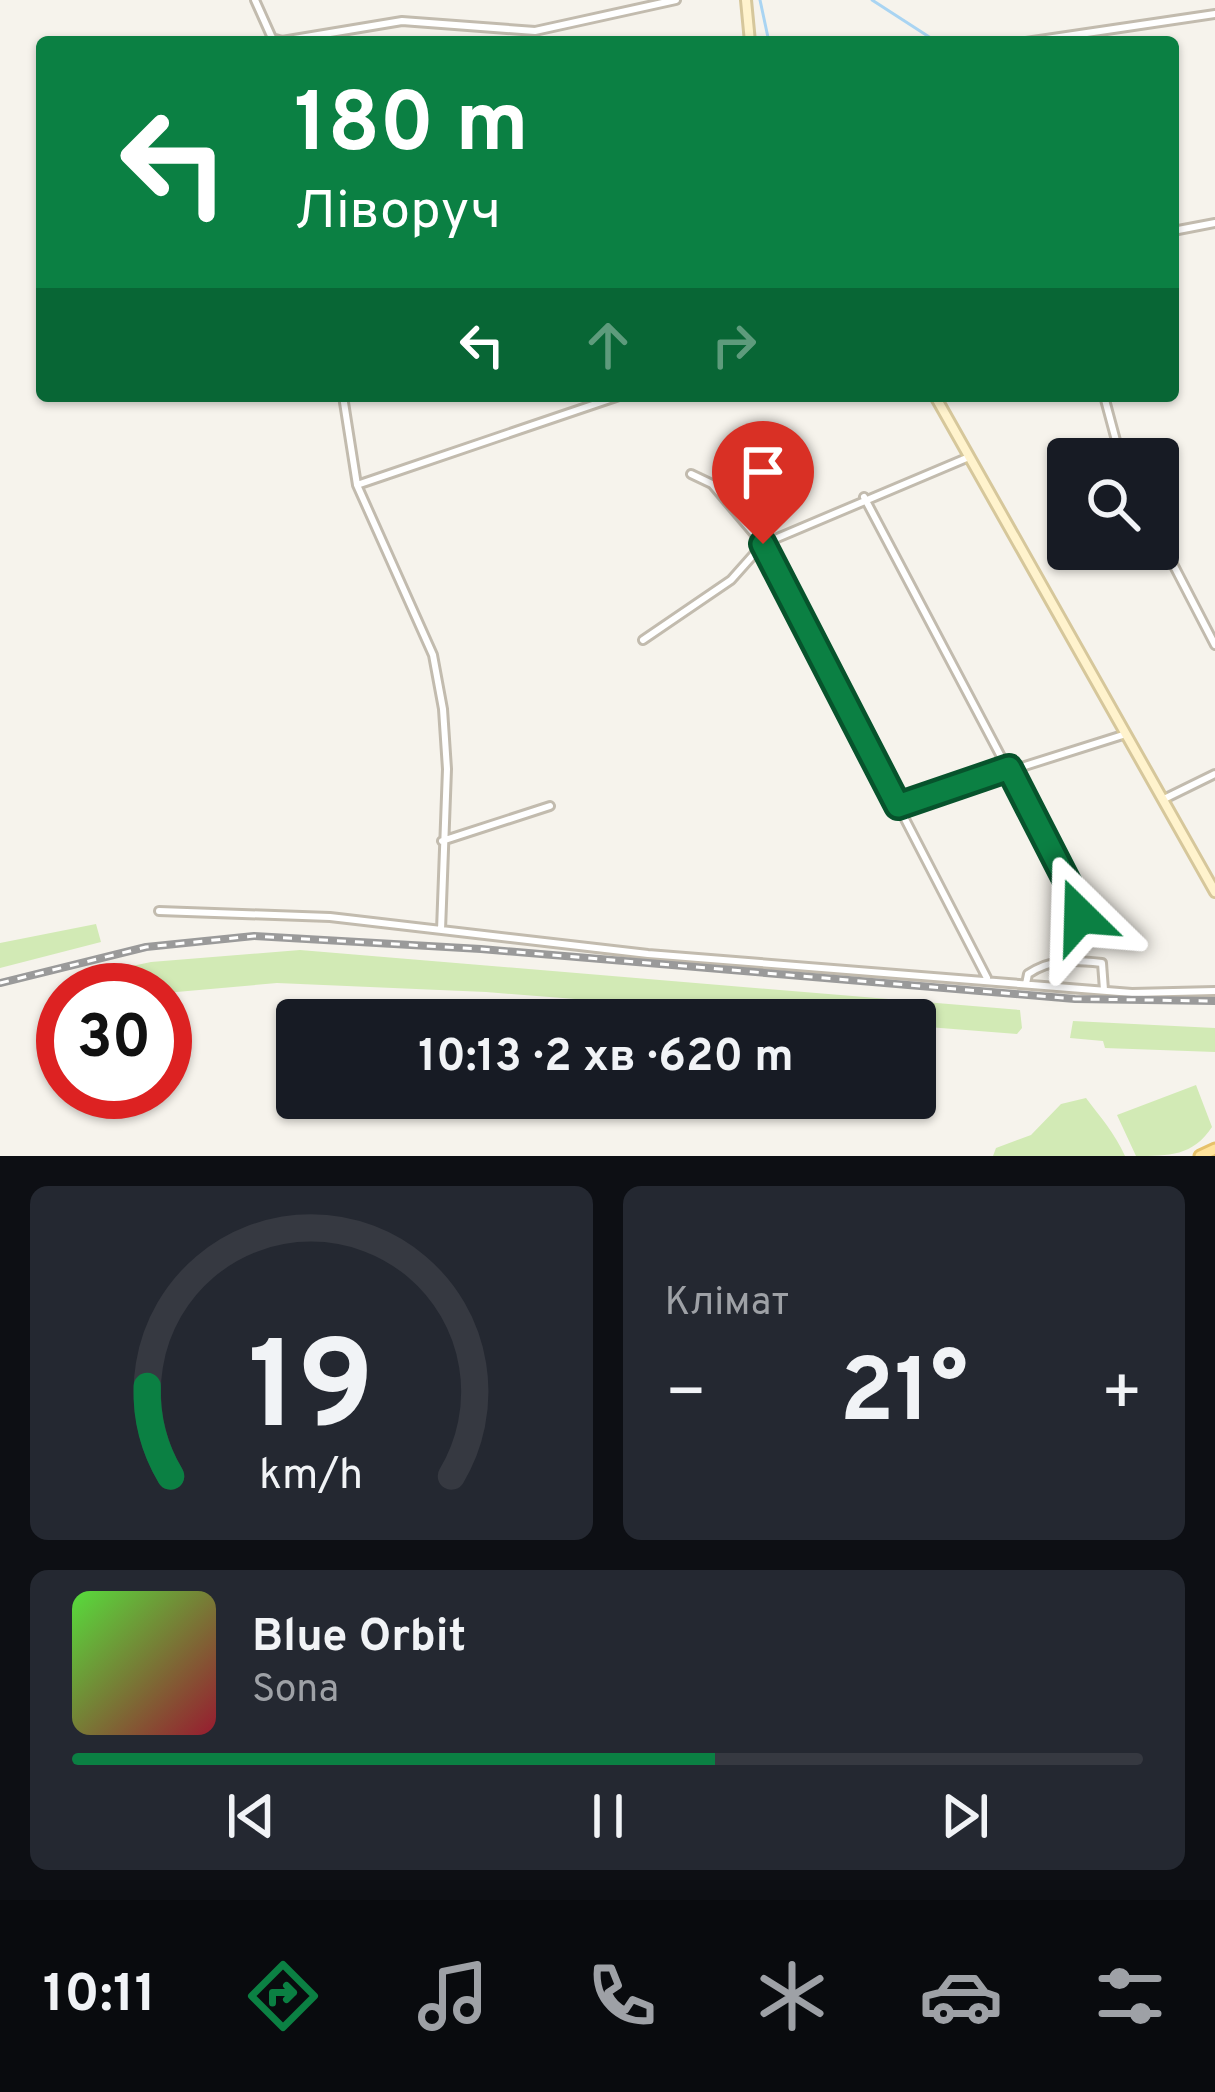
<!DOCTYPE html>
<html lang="uk">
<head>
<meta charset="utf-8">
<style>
  body { margin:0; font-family:Overpass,sans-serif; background:#242831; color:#f1f3f6; height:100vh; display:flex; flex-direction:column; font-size:45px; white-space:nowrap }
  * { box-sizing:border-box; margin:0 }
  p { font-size:39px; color:#9ea1a6 }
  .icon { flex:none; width:66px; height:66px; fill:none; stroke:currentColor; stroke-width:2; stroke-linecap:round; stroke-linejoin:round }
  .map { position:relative; height:1156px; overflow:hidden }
  .drawer { display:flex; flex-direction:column; gap:30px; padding:30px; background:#0d0f14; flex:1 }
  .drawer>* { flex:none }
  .banner { position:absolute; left:36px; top:36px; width:1143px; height:366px; border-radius:12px; box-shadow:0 3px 9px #0004; background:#0b8043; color:#fff; overflow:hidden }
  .fabs { position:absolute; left:1047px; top:438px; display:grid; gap:24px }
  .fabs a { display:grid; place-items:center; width:132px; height:132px; border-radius:12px; background:#171b24; box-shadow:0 3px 9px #0004; font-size:60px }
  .speed { position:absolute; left:36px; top:963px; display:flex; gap:24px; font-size:60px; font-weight:700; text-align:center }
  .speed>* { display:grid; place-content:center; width:156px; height:156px; border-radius:50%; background:#171b24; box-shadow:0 3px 9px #0004; line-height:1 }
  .speed .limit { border:18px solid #d22; background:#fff; color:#111 }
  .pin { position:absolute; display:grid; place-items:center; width:102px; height:102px; color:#fff; margin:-123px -51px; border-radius:50% 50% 50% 0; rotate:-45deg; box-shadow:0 0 12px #0007 }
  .pin .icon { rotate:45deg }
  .me { position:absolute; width:132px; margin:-66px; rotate:338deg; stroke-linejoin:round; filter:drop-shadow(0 0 9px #0008) }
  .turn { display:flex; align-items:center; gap:42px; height:252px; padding:0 60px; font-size:54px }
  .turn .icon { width:156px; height:156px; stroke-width:2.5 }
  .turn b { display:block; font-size:84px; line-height:102px }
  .lanes { display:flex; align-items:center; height:114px; padding:0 60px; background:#0003; justify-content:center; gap:60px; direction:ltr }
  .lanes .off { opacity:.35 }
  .big { font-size:90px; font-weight:700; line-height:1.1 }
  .drawer .widget { flex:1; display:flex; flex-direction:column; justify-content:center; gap:18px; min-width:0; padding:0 42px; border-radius:18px; background:#242831 }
  .drawer .dial { align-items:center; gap:0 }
  .dial svg { height:312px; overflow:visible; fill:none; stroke:#363941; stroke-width:7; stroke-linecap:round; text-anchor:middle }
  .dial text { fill:#f1f3f6; stroke:none }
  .song { display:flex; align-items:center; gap:36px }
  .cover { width:144px; height:144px; border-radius:18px; background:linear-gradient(135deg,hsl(110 70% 55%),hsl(350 70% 35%)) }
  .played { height:12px; border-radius:6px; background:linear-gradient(90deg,#0b8043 60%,#363941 60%) }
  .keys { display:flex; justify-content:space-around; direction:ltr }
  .heat { display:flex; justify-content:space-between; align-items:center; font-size:66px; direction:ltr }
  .drawer .tiles { flex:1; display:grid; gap:30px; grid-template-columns:1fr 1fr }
  .widget:last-child { grid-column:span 2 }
  .trip { position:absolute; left:276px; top:999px; width:660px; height:120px; border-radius:12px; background:#171b24; box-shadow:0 3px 9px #0004; font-weight:700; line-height:120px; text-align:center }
  .tabs { display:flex; height:192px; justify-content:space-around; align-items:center; background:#090b0e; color:#9ea1a6 }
  .tabs .icon { width:84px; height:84px }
  .tabs .on { color:#0b8043 }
  .tabs b { font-size:54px; color:#f1f3f6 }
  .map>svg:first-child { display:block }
  .green { fill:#d2eab5 }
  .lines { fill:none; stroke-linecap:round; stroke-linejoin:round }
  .stream { stroke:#a9d4f2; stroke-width:3 }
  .street-casing { stroke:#c2bbae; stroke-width:12 }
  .secondary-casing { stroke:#d6c79b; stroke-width:14 }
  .primary-casing { stroke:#e6c16a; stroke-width:15 }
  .street { stroke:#fff; stroke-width:6 }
  .secondary { stroke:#fff3cd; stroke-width:8 }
  .primary { stroke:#ffe39c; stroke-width:9 }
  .rail-casing { stroke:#9a9a9a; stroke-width:8 }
  .rail { stroke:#fff; stroke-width:3; stroke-dasharray:9; stroke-linecap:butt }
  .route-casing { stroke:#07532c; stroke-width:30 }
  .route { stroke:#0b8043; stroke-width:21 }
</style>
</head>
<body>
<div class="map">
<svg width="1215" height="1156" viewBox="0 0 1215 1156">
  <rect width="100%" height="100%" fill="#f6f3ec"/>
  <path class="green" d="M96,924L101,942L0,968V943Z
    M300,950L1020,1010L1022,1028L1017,1034L915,1026V1020H842L486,992L277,983L165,993L82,990L80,977L151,962Z
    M1073,1021L1215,1028V1052L1105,1048L1103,1041L1070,1038Z
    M1196,1085L1212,1127C1193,1156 1169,1156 1136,1156L1117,1115Z
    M1086,1098C1101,1118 1114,1132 1125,1156H993L996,1148L1031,1135L1061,1104Z"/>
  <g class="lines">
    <path class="stream" d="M760,0L769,42
      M872,0L937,42"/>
    <defs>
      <path id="street" d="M255,0L272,38L282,41L402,21L535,31L676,0
        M1026,42L1215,14
        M1173,231L1215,223
        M343,396L357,485L433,655L443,709L447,769L441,930
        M1104,396L1121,459
        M691,474L712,484L763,544L987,978
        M357,485L619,396
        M864,497L1073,893L1080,916
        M1158,535L1215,645
        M643,640L731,580L763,544L969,457
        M1164,799L1215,774
        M898,806L1126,734
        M442,841L550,806
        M159,911L330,917L648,954L1132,993L1215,991
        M1026,984L1028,974C1052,958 1074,960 1102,963L1104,990"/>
      <path id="secondary" d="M746,0L750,42
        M935,396L1215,892"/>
      <path id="primary" d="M1200,1156L1215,1149"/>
    </defs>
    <use href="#street" class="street-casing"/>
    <use href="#secondary" class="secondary-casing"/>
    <use href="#primary" class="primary-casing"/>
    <use href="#street" class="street"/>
    <use href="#secondary" class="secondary"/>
    <use href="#primary" class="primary"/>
    <defs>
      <path id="rail" d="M0,983L146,947L254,936L481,949L1075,999L1215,1001"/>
    </defs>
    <use href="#rail" class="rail-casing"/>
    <use href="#rail" class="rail"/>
  </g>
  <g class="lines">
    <defs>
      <path id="route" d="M763,544L898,806L1009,768L1073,893L1080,916"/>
    </defs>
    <use href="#route" class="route-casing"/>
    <use href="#route" class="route"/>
  </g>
</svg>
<div class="fabs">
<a><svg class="icon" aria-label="search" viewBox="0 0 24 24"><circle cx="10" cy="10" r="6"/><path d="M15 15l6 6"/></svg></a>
</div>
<div class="speed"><div class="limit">30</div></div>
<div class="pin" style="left:763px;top:544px;background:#d93025"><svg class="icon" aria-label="arrive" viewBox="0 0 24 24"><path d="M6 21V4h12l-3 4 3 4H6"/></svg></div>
<svg class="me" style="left:1080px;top:916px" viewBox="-20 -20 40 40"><path d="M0-17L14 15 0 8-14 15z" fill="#0b8043" stroke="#fff" stroke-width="4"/></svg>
<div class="trip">10:13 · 2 хв · 620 m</div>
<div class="banner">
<div class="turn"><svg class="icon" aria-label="left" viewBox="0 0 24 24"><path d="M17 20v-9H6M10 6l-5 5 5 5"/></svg><div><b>180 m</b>Ліворуч</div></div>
<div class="lanes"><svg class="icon" aria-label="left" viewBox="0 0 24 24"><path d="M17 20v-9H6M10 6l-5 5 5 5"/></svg><svg class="icon off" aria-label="ahead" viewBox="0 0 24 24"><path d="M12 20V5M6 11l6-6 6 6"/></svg><svg class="icon off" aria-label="right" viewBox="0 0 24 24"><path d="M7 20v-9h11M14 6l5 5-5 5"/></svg></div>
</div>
</div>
<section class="drawer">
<div class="tiles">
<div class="widget dial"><svg viewBox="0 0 100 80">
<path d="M14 69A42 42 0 1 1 86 69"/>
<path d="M14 69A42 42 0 0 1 8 46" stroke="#0b8043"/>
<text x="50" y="56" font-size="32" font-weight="700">19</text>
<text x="50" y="72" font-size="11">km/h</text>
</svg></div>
<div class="widget"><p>Клімат</p>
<div class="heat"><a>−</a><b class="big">21°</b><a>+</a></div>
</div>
<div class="widget">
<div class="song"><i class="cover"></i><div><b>Blue Orbit</b><p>Sona</p></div></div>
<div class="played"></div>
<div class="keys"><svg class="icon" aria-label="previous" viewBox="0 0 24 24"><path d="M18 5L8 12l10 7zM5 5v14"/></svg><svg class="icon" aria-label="pause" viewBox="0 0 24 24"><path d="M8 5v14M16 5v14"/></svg><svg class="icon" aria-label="next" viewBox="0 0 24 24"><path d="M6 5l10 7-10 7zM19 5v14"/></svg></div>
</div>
</div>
</section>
<nav class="tabs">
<b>10:11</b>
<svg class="icon on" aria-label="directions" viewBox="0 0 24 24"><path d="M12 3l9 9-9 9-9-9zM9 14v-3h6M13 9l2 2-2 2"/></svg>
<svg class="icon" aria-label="music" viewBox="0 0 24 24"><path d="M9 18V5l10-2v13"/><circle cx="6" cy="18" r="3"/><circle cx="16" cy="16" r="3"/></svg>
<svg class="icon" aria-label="phone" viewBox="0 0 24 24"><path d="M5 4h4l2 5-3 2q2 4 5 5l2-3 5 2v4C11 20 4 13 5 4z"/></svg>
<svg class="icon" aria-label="climate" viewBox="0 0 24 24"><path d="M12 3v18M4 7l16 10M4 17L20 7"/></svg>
<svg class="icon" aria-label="car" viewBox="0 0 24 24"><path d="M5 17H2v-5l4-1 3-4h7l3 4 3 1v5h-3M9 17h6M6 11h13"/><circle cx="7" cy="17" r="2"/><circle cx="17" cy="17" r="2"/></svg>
<svg class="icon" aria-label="filters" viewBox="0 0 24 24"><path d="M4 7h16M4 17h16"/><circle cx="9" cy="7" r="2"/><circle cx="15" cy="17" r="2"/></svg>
</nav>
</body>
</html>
